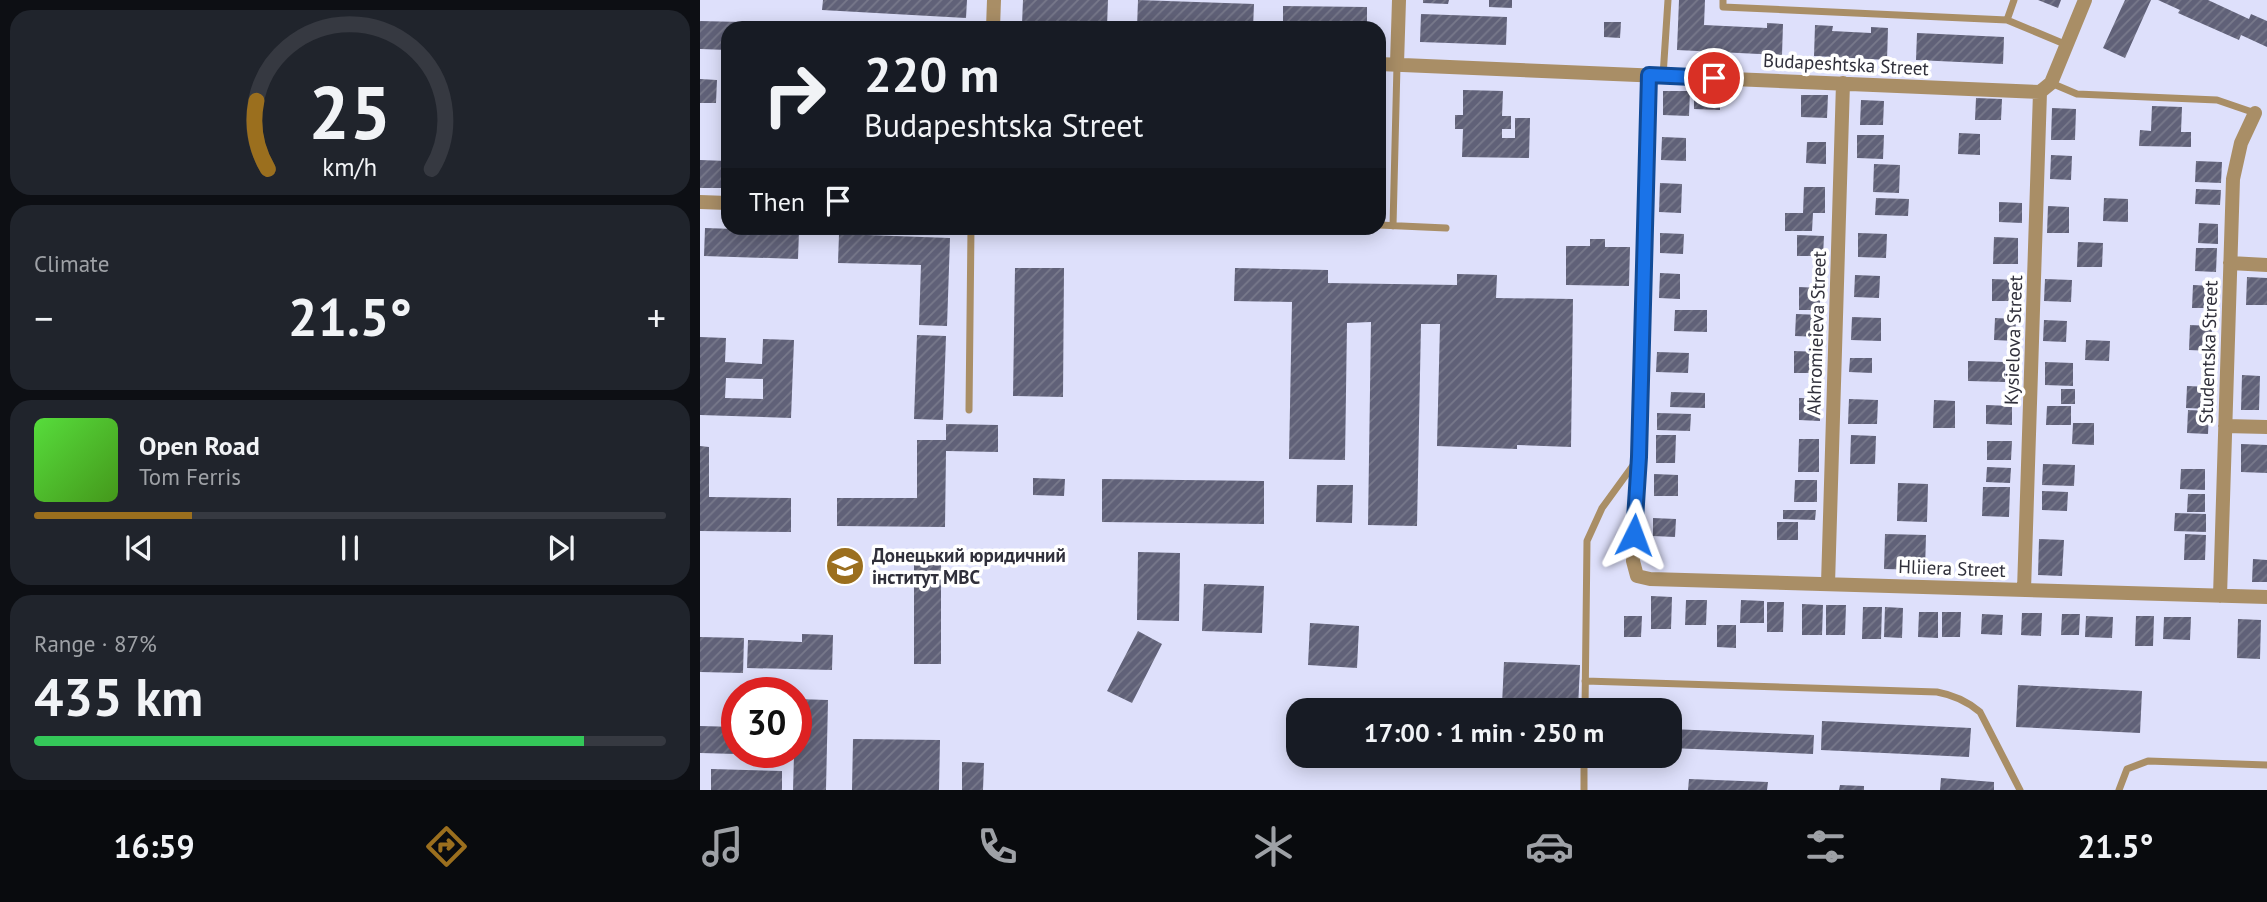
<!DOCTYPE html>
<html lang="en">
<head>
<meta charset="utf-8">
<style>
  body { margin:0; font-family:"PT Sans",sans-serif; background:#20242c; color:#f1f3f6; height:100vh; display:flex; flex-direction:column; font-size:26px; white-space:nowrap }
  * { box-sizing:border-box; margin:0 }
  p { font-size:23px; color:#9ea1a6 }
  .icon { flex:none; width:38px; height:38px; fill:none; stroke:currentColor; stroke-width:2; stroke-linecap:round; stroke-linejoin:round }
  .map { position:relative; flex:1; overflow:hidden }
  .panel { display:flex; flex-direction:column; gap:10px; padding:10px; background:#0d0f14; width:700px }
  .panel>* { flex:none }
  .top-card { position:absolute; left:21px; top:21px; width:665px; height:214px; border-radius:21px; box-shadow:0 4px 18px #0003; background:#171b24; color:#f1f3f6; overflow:hidden }
  .speed { position:absolute; left:21px; top:677px; display:flex; gap:14px; font-size:35px; font-weight:700; text-align:center }
  .speed>* { display:grid; place-content:center; width:91px; height:91px; border-radius:50%; background:#171b24; box-shadow:0 4px 18px #0003; line-height:1 }
  .speed .limit { border:10px solid #d22; background:#fff; color:#111 }
  .pin { position:absolute; display:grid; place-items:center; width:60px; height:60px; color:#fff; margin:-30px; border:4px solid #fff; border-radius:50%; box-shadow:0 2px 7px #0007 }
  .me { position:absolute; width:77px; margin:-38px; rotate:3deg; stroke-linejoin:round; filter:drop-shadow(0 0 5px #0008) }
  .turn { display:flex; align-items:center; gap:24px; height:147px; padding:0 28px; font-size:32px }
  .turn .icon { width:91px; height:91px; stroke-width:2.5 }
  .turn b { display:block; font-size:49px; line-height:60px }
  .then { display:flex; align-items:center; height:66px; padding:0 28px; background:#0003; gap:14px; font-size:26px }
  .big { font-size:52px; font-weight:800; line-height:1.1 }
  .panel .widget { flex:1; display:flex; flex-direction:column; justify-content:center; gap:10px; min-width:0; padding:0 24px; border-radius:21px; background:#20242c }
  .panel .dial { align-items:center; gap:0 }
  .dial svg { height:182px; overflow:visible; fill:none; stroke:#363941; stroke-width:7; stroke-linecap:round; text-anchor:middle }
  .dial text { fill:#f1f3f6; stroke:none }
  .song { display:flex; align-items:center; gap:21px }
  .cover { width:84px; height:84px; border-radius:10px; background:linear-gradient(135deg,hsl(110 70% 55%),hsl(100 70% 35%)) }
  .played { height:7px; border-radius:4px; background:linear-gradient(90deg,#9b6f1e 25%,#363941 25%) }
  .keys { display:flex; justify-content:space-around; direction:ltr }
  .heat { display:flex; justify-content:space-between; align-items:center; font-size:38px; direction:ltr }
  .charge { height:10px; border-radius:5px; background:linear-gradient(90deg,#34c759 87%,#363941 0) }
  .trip { position:absolute; left:586px; top:698px; width:396px; height:70px; border-radius:21px; background:#171b24; box-shadow:0 4px 18px #0003; font-weight:800; line-height:70px; text-align:center }
  .menu { display:flex; height:112px; justify-content:space-around; align-items:center; background:#090b0e; color:#9ea1a6 }
  .menu .icon { width:49px; height:49px }
  .menu .active { color:#9b6f1e }
  .menu b { font-size:32px; color:#f1f3f6 }
  main { display:flex; flex:1; min-height:0 }
  .map>svg:first-child { display:block }
  .building { fill:url(#building-hatch); fill-rule:evenodd }
  .lines { fill:none; stroke-linecap:round; stroke-linejoin:round }
  .lane { stroke:#a98e66; stroke-width:7 }
  .street { stroke:#a98e66; stroke-width:14 }
  .route-casing { stroke:#114b97; stroke-width:18 }
  .route { stroke:#1a73e8; stroke-width:12 }
  .labels { text-anchor:middle; dominant-baseline:central; stroke-width:7; stroke-linejoin:round; paint-order:stroke }
  .street-label { font-size:19px; fill:#30303b; stroke:#fff }
  .poi-label { font-size:19px; font-weight:bold; fill:#30303b; stroke:#fff; text-anchor:start }
</style>
</head>
<body>
<main>
<section class="panel">
<div class="widget dial"><svg viewBox="0 0 100 80">
<path d="M14 69A42 42 0 1 1 86 69"/>
<path d="M14 69A42 42 0 0 1 9 39" stroke="#9b6f1e"/>
<text x="50" y="56" font-size="32" font-weight="700">25</text>
<text x="50" y="72" font-size="11">km/h</text>
</svg></div>
<div class="widget"><p>Climate</p>
<div class="heat"><a>−</a><b class="big">21.5°</b><a>+</a></div>
</div>
<div class="widget">
<div class="song"><i class="cover"></i><div><b>Open Road</b><p>Tom Ferris</p></div></div>
<div class="played"></div>
<div class="keys"><svg class="icon" aria-label="previous" viewBox="0 0 24 24"><path d="M18 5L8 12l10 7zM5 5v14"/></svg><svg class="icon" aria-label="pause" viewBox="0 0 24 24"><path d="M8 5v14M16 5v14"/></svg><svg class="icon" aria-label="next" viewBox="0 0 24 24"><path d="M6 5l10 7-10 7zM19 5v14"/></svg></div>
</div>
<div class="widget"><p>Range · 87%</p><b class="big">435 km</b><div class="charge"></div></div>
</section>
<div class="map">
<svg width="1567" height="790" viewBox="0 0 1567 790">
  <defs>
    <pattern id="building-hatch" width="6" height="6" patternUnits="userSpaceOnUse" patternTransform="scale(1.75)"><rect width="6" height="6" fill="#606178"/><path d="M-1 1l2-2M0 6l6-6M5 7l2-2" fill="none" stroke="#78798b"/></pattern>
  </defs>
  <rect width="100%" height="100%" fill="#dee0fb"/>
  <path class="building" d="M123,0H267L266,18L122,10Z
    M323,0H408L407,26L322,24Z
    M438,0L554,4L553,28H437Z
    M723,0H749L748,4L723,3Z
    M789,0H812V8L789,7Z
    M979,0H1005L1004,25L1067,28V23L1083,24L1082,55L977,50Z
    M1338,0H1361L1358,8Z
    M1425,0H1451L1425,58L1403,48Z
    M1458,0H1508L1549,19L1551,14L1567,21V47L1541,35L1539,40L1478,13L1480,10Z
    M583,6L667,7V28H583Z
    M721,14L807,17L806,45L720,42Z
    M0,21L44,22L43,28H28V50L0,49Z
    M904,22H921L920,38L904,37Z
    M1115,25L1133,26L1132,31L1171,33V27L1188,28L1187,60L1114,56Z
    M1217,33L1304,37L1303,64L1216,60Z
    M0,79L17,80L16,103H0Z
    M763,90L803,91L802,116H811V129H802V138H815V118H830L829,158L762,157L763,129H755V115H763Z
    M994,90H1020V110L994,109Z
    M963,91H990L989,116L963,115Z
    M1101,95H1128L1127,118L1101,117Z
    M1276,98L1302,99L1301,120H1275Z
    M1161,100L1184,101L1183,125H1160Z
    M1452,106L1482,107L1481,132H1491V147L1439,146L1440,130L1451,131Z
    M1352,108L1376,109L1375,140H1351Z
    M1259,133L1280,134V155L1258,154Z
    M1157,135H1184L1183,159L1157,158Z
    M962,137L986,138V161L961,160Z
    M1107,142H1126V164L1106,163Z
    M1351,155L1372,156L1371,180L1350,179Z
    M0,160L28,161V188H0Z
    M1496,161L1522,162L1521,183L1495,182Z
    M1174,164L1200,165L1199,193L1173,192Z
    M960,183L982,184L981,213L959,212Z
    M1104,187H1125V213H1113L1112,231H1085V213H1103Z
    M1496,189L1521,190L1520,205L1495,204Z
    M1176,198L1209,199L1208,216L1175,215Z
    M1404,198L1428,199V222L1403,221Z
    M1299,202L1322,203V223L1299,222Z
    M1348,206L1369,207V233H1347Z
    M1499,223L1518,224V244L1498,243Z
    M5,228L99,231L98,259L4,256Z
    M960,233L984,234L983,254L960,253Z
    M1158,233L1187,234L1186,258L1158,257Z
    M139,234L250,238L247,326L219,325L221,265L138,263Z
    M1097,235L1124,236L1123,256H1097Z
    M1294,237L1318,238V264H1293Z
    M890,239H905V247H930L929,286L866,285V246H890Z
    M1378,242L1403,243L1402,267H1377Z
    M1496,248H1517L1516,272L1495,271Z
    M315,268H364L363,397L313,396Z
    M535,268L628,270V283L757,285V274L797,275L796,298L873,299L871,447L817,445V449L737,446L740,324H721L717,526L668,525L671,322L647,323L645,460L589,459L592,302L534,301Z
    M960,273L980,274V299L959,298Z
    M1155,275L1180,276L1179,298L1154,297Z
    M1547,277L1567,278V305H1546Z
    M1292,279L1315,280V301H1292Z
    M1345,279L1372,280L1371,302L1344,301Z
    M1493,285L1514,286L1513,308H1492Z
    M1099,287L1120,288V310H1099Z
    M975,310H1007V332L974,331Z
    M1096,314L1121,315L1120,337L1095,336Z
    M1152,317L1181,318V341L1151,340Z
    M1295,318L1316,319L1315,341L1294,340Z
    M1344,320L1367,321L1366,342L1343,341Z
    M1490,325L1512,326L1511,351L1489,350Z
    M217,335L246,336L243,420L214,419Z
    M0,337L26,338L25,362L62,364L63,339L94,340L91,418L0,415ZM26,378L63,379V399L25,398Z
    M1386,340L1410,341L1409,361L1385,360Z
    M1094,351L1121,352V373H1094Z
    M957,352L989,353L988,373L956,372Z
    M1150,358H1172V373L1149,372Z
    M1268,361L1305,362V382L1268,381Z
    M1345,362L1373,363V386L1345,385Z
    M1542,375L1560,376L1559,410H1541Z
    M1487,386L1511,387L1510,409L1486,408Z
    M1361,389H1375V404H1361Z
    M971,392L1005,393V408L970,407Z
    M1099,398H1120V421L1099,420Z
    M1149,399L1178,400L1177,424H1148Z
    M1234,400L1255,401V428H1233Z
    M1286,405L1312,406V425L1286,424Z
    M1347,406H1371V425H1346Z
    M1488,410L1509,411L1508,434L1487,433Z
    M957,413L991,414L990,431L957,430Z
    M1373,423H1394V445L1372,444Z
    M246,424L298,425V452L246,451L245,527L137,526V498H217V440H246Z
    M956,435H976L975,463H956Z
    M1151,435L1176,436L1175,464H1150Z
    M1099,439H1119V472H1098Z
    M1287,441H1312L1311,460H1287Z
    M1541,444L1567,445V473L1541,472Z
    M0,446L9,447V497L91,498V532L0,531Z
    M1343,464L1375,465L1374,486L1342,485Z
    M1287,467L1311,468L1310,483L1286,482Z
    M1481,469H1505V490L1480,489Z
    M954,474L978,475V496H954Z
    M333,478L365,479L364,496L333,495Z
    M402,479L564,481V524L402,522Z
    M1095,480H1117V502H1094Z
    M1198,483L1228,484L1227,522L1197,521Z
    M617,485H653L652,523L616,522Z
    M1283,487H1310L1309,517L1282,516Z
    M1342,491L1368,492L1367,511L1342,510Z
    M1488,494H1505V512H1487Z
    M1083,510H1116L1115,520L1083,519Z
    M1475,513L1506,514V532L1474,531Z
    M953,518L976,519L975,537L953,536Z
    M1077,522H1098V540H1077Z
    M1185,534L1226,535L1225,570L1184,569Z
    M1485,534L1506,535L1505,560H1484Z
    M1339,539L1364,540L1362,576L1338,575Z
    M438,552L480,553L479,621L437,620Z
    M1553,559L1567,560V582H1552Z
    M241,563V664H214V564Z
    M504,584L564,586L562,633L502,631Z
    M951,596L972,597L971,629H951Z
    M986,600H1007L1006,625H985Z
    M1041,600L1064,601V623H1040Z
    M1067,602H1084L1083,632H1067Z
    M1102,604L1123,605L1122,635H1102Z
    M1126,605H1146L1145,635H1126Z
    M1163,607H1182L1181,639H1162Z
    M1185,607L1203,608L1202,638L1184,637Z
    M1219,612H1238V638L1218,637Z
    M1242,612H1261L1260,637H1242Z
    M1322,613H1342L1341,636L1321,635Z
    M1282,614L1303,615L1302,635L1281,634Z
    M1362,614H1380L1379,635H1361Z
    M924,616H942L941,637H924Z
    M1386,616L1413,617L1412,638L1385,637Z
    M1436,616H1454L1453,646H1435Z
    M1464,617H1491L1490,640L1463,639Z
    M1538,619L1561,620L1560,659L1537,658Z
    M610,623L659,626L657,668L608,665Z
    M1017,625H1036V648L1017,647Z
    M438,631L462,644L432,703L407,691Z
    M102,634L133,635L132,670L47,668L48,640L102,642Z
    M0,637L44,638L43,673L0,672Z
    M804,662L880,665L878,709L802,705Z
    M1318,685L1442,691L1440,733L1316,727Z
    M96,699L128,700L126,790H93L94,755H71V752H96Z
    M1122,721L1271,728L1269,757L1121,750Z
    M0,726L37,727V754L0,753Z
    M970,729L1114,735L1113,754L970,748Z
    M153,739L240,740L239,790H152Z
    M262,762L284,763L283,790H262Z
    M11,769L82,771V790H11Z
    M1241,778L1294,782V790H1240Z
    M989,779L1068,782L1067,790H988Z
    M1140,785L1164,786V790H1139Z"/>
  <g class="lines">
    <path class="lane" d="M1023,0V7L1307,20
      M1314,0L1307,20L1367,45
      M963,76L968,0
      M1351,83L1377,94L1517,100L1555,113
      M679,225L746,228
      M693,226L697,65
      M269,410L271,228
      M885,681L1237,692C1254,695 1267,701 1280,712L1320,790
      M885,710L887,541L902,508L937,460
      M884,790V756
      M1419,790L1427,769L1448,761L1567,765"/>
    <path class="street" d="M293,28L294,0
      M679,64L1340,92L1351,83L1385,0
      M697,64L699,0
      M949,75L939,457L933,561L937,576L950,579L1567,597
      M0,202L28,203
      M1530,263L1567,265
      M1525,426L1567,427
      M1128,584L1143,83
      M1324,590L1340,92
      M1520,596L1533,179L1541,143L1555,113"/>
  </g>
  <g class="lines">
    <defs>
      <path id="route" d="M934,535L939,457L949,75L1014,78"/>
    </defs>
    <use href="#route" class="route-casing"/>
    <use href="#route" class="route"/>
  </g>
  <defs>
    <symbol id="university-disc" viewBox="-11 -11 22 22"><circle r="9.5" fill="#9b6f1e" stroke="#fff"/><path d="M0-5L7-2L0 1L-7-2ZM-4 1L0 2.5L4 1V4Q0 6-4 4Z" fill="#fff"/></symbol>
  </defs>
  <g fill-rule="evenodd">
    <use href="#university-disc" x="123" y="544" width="44" height="44"/>
  </g>
  <g class="labels">
    <g class="street-label">
      <text transform="translate(1146 64) rotate(3)">Budapeshtska Street</text>
      <text transform="translate(1116 333) rotate(-88)">Akhromieieva Street</text>
      <text transform="translate(1313 340) rotate(-88)">Kysielova Street</text>
      <text transform="translate(1508 352) rotate(-88)">Studentska Street</text>
      <text transform="translate(1252 568) rotate(2)">Hliiera Street</text>
    </g>
    <g class="poi-label">
      <text x="172" y="555">Донецький юридичний<tspan x="172" dy="22">інститут МВС</tspan></text>
    </g>
  </g>
</svg>
<div class="speed"><div class="limit">30</div></div>
<div class="pin" style="left:1014px;top:78px;background:#d93025"><svg class="icon" aria-label="arrive" viewBox="0 0 24 24"><path d="M6 21V4h12l-3 4 3 4H6"/></svg></div>
<svg class="me" style="left:934px;top:535px" viewBox="-20 -20 40 40"><path d="M0-17L14 15 0 8-14 15z" fill="#1a73e8" stroke="#fff" stroke-width="4"/></svg>
<div class="trip">17:00 · 1 min · 250 m</div>
<div class="top-card">
<div class="turn"><svg class="icon" aria-label="right" viewBox="0 0 24 24"><path d="M7 20v-9h11M14 6l5 5-5 5"/></svg><div><b>220 m</b>Budapeshtska Street</div></div>
<div class="then">Then<svg class="icon" aria-label="arrive" viewBox="0 0 24 24"><path d="M6 21V4h12l-3 4 3 4H6"/></svg></div>
</div>
</div>
</main>
<nav class="menu">
<b>16:59</b>
<svg class="icon active" aria-label="directions" viewBox="0 0 24 24"><path d="M12 3l9 9-9 9-9-9zM9 14v-3h6M13 9l2 2-2 2"/></svg>
<svg class="icon" aria-label="music" viewBox="0 0 24 24"><path d="M9 18V5l10-2v13"/><circle cx="6" cy="18" r="3"/><circle cx="16" cy="16" r="3"/></svg>
<svg class="icon" aria-label="phone" viewBox="0 0 24 24"><path d="M5 4h4l2 5-3 2q2 4 5 5l2-3 5 2v4C11 20 4 13 5 4z"/></svg>
<svg class="icon" aria-label="climate" viewBox="0 0 24 24"><path d="M12 3v18M4 7l16 10M4 17L20 7"/></svg>
<svg class="icon" aria-label="car" viewBox="0 0 24 24"><path d="M5 17H2v-5l4-1 3-4h7l3 4 3 1v5h-3M9 17h6M6 11h13"/><circle cx="7" cy="17" r="2"/><circle cx="17" cy="17" r="2"/></svg>
<svg class="icon" aria-label="filters" viewBox="0 0 24 24"><path d="M4 7h16M4 17h16"/><circle cx="9" cy="7" r="2"/><circle cx="15" cy="17" r="2"/></svg>
<b>21.5°</b>
</nav>
</body>
</html>
